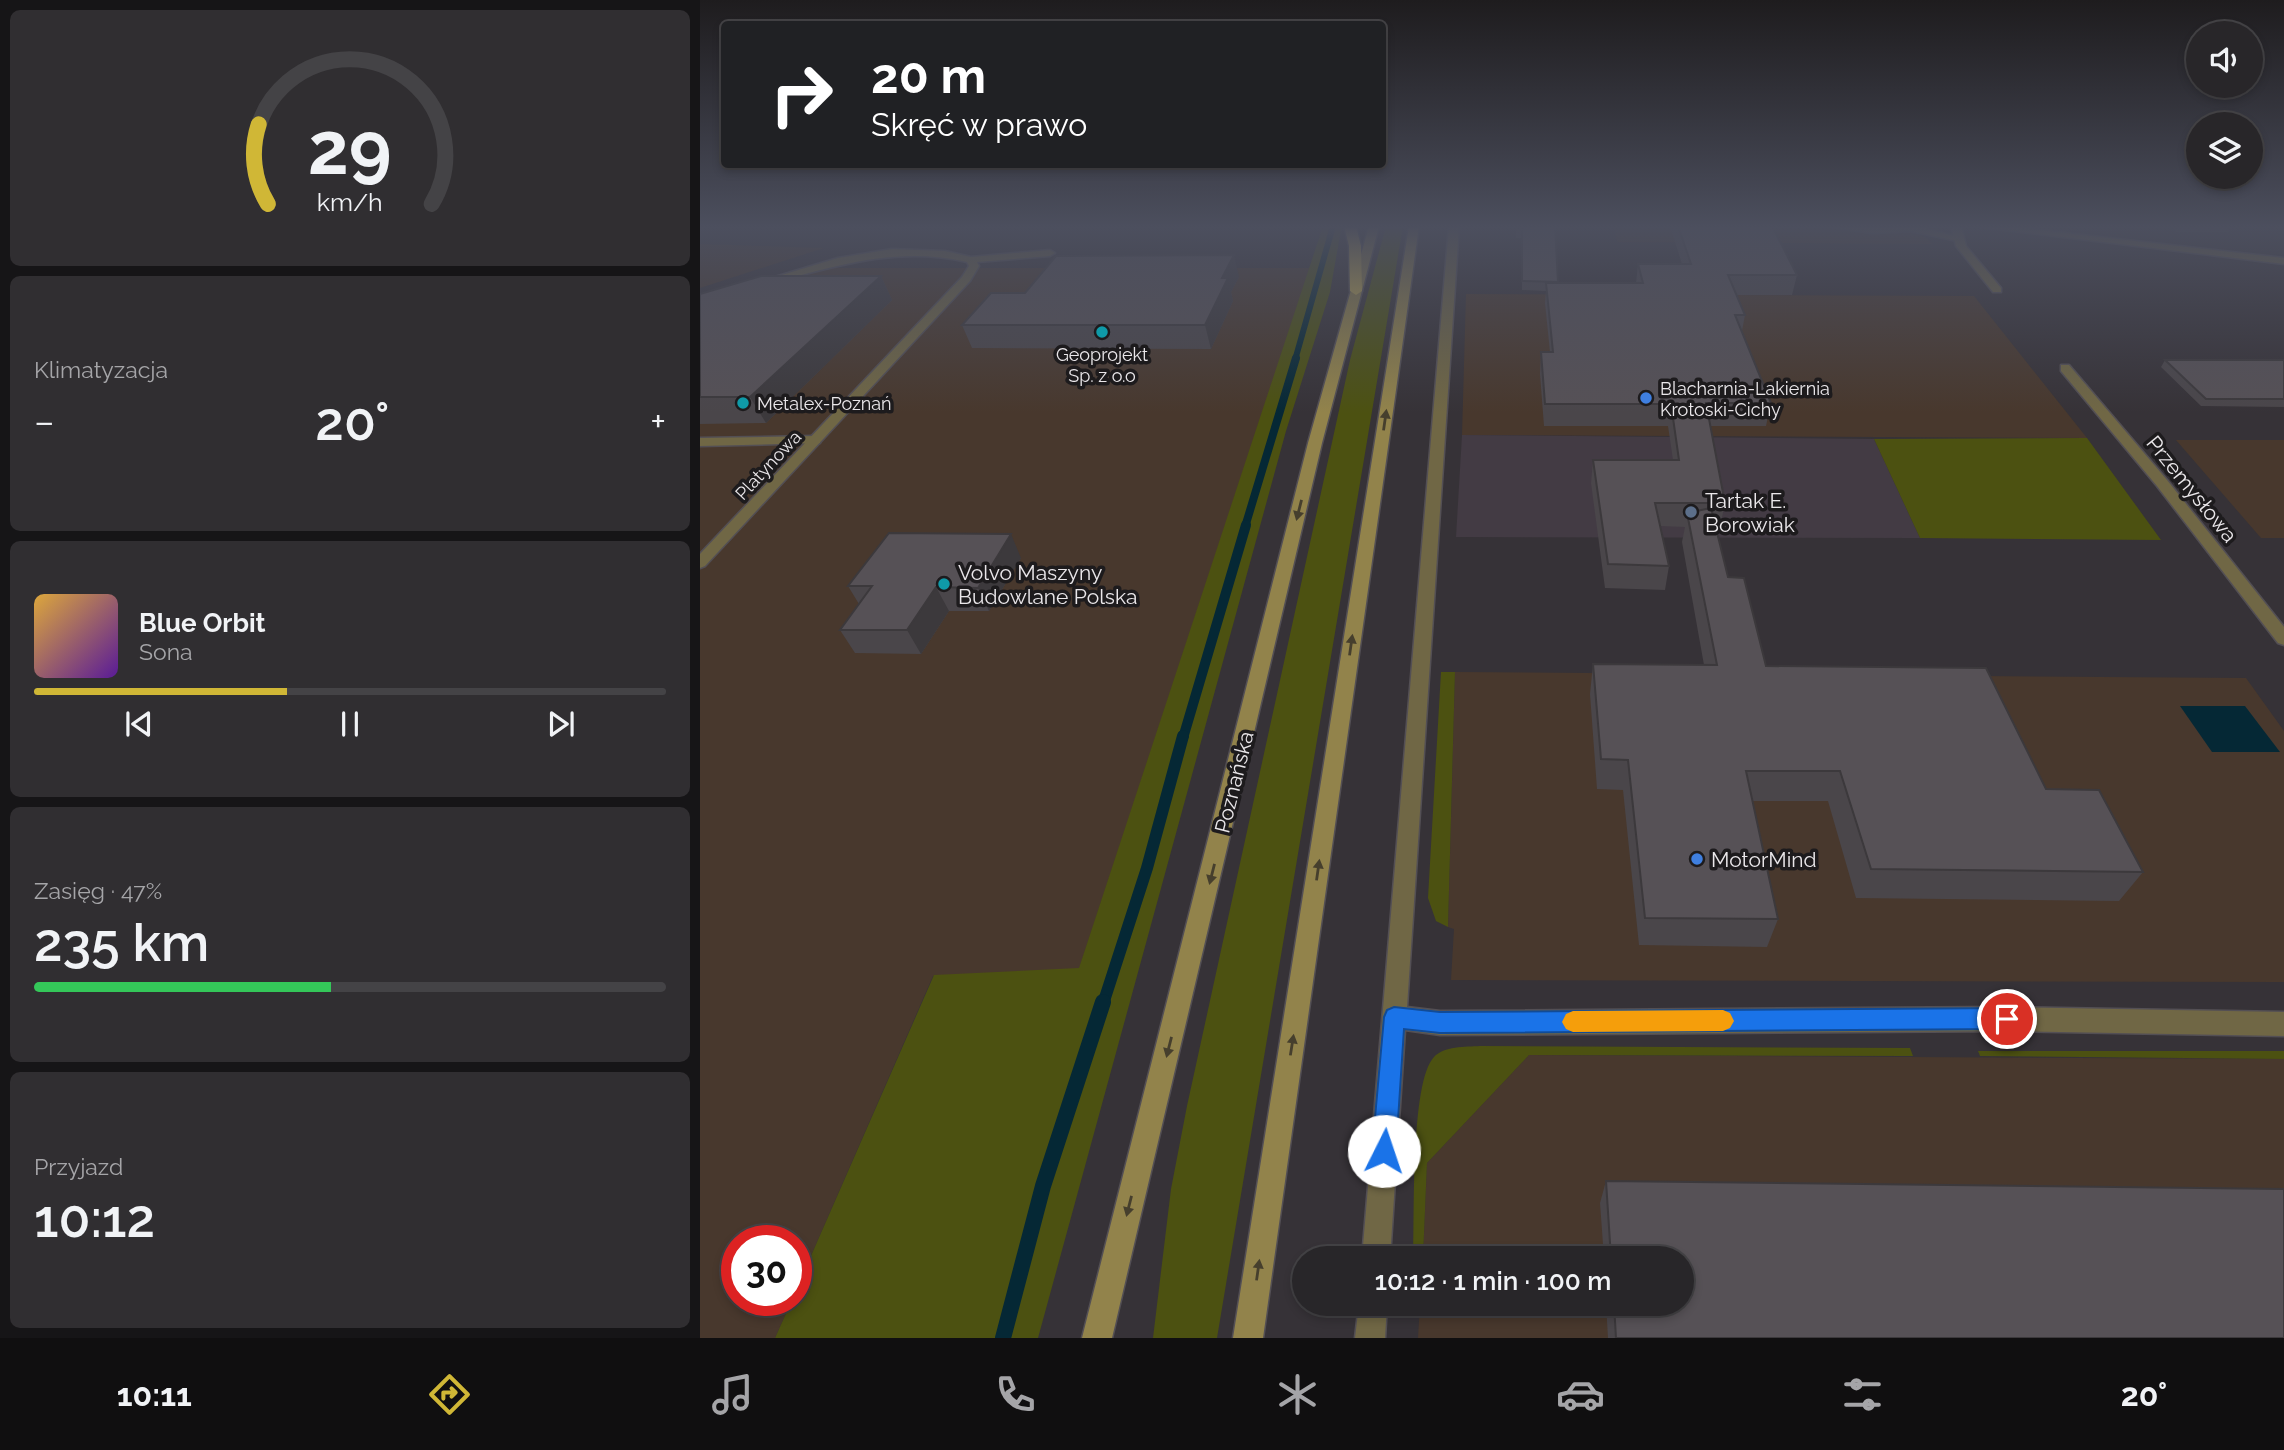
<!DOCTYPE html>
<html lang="pl">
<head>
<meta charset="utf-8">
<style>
  body { margin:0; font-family:Raleway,sans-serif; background:#302e31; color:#f1f3f6; height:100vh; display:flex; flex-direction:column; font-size:26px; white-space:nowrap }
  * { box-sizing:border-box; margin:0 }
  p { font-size:23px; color:#a5a5a8 }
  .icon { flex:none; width:38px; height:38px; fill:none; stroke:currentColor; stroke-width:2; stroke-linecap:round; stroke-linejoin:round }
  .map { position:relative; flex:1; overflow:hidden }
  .panel { display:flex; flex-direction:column; gap:10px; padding:10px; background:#161517; width:700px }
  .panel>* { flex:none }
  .top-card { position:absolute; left:21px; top:21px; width:665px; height:147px; border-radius:7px; box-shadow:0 4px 10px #0003,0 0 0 2px #444346; background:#202124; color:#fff; overflow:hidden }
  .tools { position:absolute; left:1486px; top:21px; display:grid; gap:14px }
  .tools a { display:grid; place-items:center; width:77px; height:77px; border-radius:50%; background:#282629; box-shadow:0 4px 10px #0003,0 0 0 2px #444346; font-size:35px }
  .speed { position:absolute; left:21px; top:1225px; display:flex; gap:14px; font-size:35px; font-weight:700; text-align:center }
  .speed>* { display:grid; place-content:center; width:91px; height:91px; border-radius:50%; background:#282629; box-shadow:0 4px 10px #0003,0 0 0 2px #444346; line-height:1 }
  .speed .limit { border:10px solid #d22; background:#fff; color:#111 }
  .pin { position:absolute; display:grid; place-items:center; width:60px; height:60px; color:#fff; margin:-30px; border:4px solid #fff; border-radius:50%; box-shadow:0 2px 7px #0007 }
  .me { position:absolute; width:77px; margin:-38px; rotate:4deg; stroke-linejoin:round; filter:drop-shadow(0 0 5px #0008) }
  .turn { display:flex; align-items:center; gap:24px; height:147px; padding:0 35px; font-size:32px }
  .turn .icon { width:91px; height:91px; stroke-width:2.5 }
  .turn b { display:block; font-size:49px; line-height:60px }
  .big { font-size:52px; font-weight:600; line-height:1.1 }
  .panel .widget { flex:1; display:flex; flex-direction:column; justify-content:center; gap:10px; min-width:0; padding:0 24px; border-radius:10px; background:#302e31 }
  .panel .dial { align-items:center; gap:0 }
  .dial svg { height:182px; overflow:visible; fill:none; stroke:#444346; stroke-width:7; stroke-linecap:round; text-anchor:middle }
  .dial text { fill:#f1f3f6; stroke:none }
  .song { display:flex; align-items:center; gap:21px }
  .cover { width:84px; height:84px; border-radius:10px; background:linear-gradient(135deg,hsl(40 70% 55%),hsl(270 70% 35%)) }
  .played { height:7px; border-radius:4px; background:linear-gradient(90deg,#d0b736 40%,#444346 40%) }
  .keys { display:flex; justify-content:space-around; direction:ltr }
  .heat { display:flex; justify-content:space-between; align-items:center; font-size:38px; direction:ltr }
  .charge { height:10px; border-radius:5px; background:linear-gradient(90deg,#34c759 47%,#444346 0) }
  .trip { position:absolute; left:592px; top:1246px; width:402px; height:70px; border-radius:35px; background:#282629; box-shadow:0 4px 10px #0003,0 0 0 2px #444346; font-weight:600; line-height:70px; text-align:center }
  .tabs { display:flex; height:112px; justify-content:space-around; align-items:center; background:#100f10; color:#a5a5a8 }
  .tabs .icon { width:49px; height:49px }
  .tabs .selected { color:#d0b736 }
  .tabs b { font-size:32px; color:#f1f3f6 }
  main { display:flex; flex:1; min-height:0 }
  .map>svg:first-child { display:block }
  .commercial { fill:#48382d }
  .built { fill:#433b44 }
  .green { fill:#4c5111 }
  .water { fill:#052835 }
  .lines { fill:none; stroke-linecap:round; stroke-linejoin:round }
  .stream-far4 { stroke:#052835; stroke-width:6 }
  .stream-far3 { stroke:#052835; stroke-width:8 }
  .stream-far2 { stroke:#052835; stroke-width:10 }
  .stream-far1 { stroke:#052835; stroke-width:12 }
  .stream { stroke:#052835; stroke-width:16 }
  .service-casing { stroke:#534f54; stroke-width:3 }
  .minor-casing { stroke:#534f54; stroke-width:3 }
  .secondary-casing { stroke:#534f54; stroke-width:3 }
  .motorway-casing { stroke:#534f54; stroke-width:3 }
  .service { fill:#706745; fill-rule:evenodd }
  .minor { fill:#706745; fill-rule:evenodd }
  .secondary { fill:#92834b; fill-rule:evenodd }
  .motorway { fill:#c3ac51; fill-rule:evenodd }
  .wall { fill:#4a464a }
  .shaded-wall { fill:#3c393c }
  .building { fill:#565156; stroke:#3c393c; stroke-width:2 }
  .oneway { fill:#463f2d }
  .route { fill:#1a73e8; stroke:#114b97; stroke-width:2 }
  .slow { fill:#f59e0b }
  .culture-dot { fill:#0f9aa8; stroke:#1d1b1d; stroke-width:2.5 }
  .shop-dot { fill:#3f7fe0; stroke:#1d1b1d; stroke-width:2.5 }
  .service-dot { fill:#5c6f8a; stroke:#1d1b1d; stroke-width:2.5 }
  .labels { text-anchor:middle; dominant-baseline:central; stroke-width:7; stroke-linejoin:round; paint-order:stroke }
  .far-poi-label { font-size:18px; fill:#eae7ea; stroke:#1d1b1d; text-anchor:start }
  .far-street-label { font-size:18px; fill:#eae7ea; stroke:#1d1b1d }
  .street-label { font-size:21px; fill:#eae7ea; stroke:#1d1b1d }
  .poi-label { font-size:21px; fill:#eae7ea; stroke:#1d1b1d; text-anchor:start }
</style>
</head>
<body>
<main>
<section class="panel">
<div class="widget dial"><svg viewBox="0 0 100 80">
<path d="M14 69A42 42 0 1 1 86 69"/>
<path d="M14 69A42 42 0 0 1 10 34" stroke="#d0b736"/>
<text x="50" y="56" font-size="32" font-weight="700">29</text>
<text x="50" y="72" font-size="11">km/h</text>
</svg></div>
<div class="widget"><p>Klimatyzacja</p>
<div class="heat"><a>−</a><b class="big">20°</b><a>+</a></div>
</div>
<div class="widget">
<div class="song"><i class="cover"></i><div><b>Blue Orbit</b><p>Sona</p></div></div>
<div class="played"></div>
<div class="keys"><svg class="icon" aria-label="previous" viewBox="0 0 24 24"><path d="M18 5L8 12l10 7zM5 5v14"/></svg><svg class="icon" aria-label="pause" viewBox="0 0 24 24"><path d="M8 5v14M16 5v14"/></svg><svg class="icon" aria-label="next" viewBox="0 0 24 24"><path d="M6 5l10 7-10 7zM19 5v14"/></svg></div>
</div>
<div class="widget"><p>Zasięg · 47%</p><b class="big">235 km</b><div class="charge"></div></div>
<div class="widget"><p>Przyjazd</p><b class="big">10:12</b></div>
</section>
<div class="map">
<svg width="1584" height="1338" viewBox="0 0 1584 1338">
  <rect width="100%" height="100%" fill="#363237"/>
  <path class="commercial" d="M914,226H1203L1206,231L1227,238L1232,244L917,242Z
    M0,244L124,248L0,288Z
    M129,268H610L379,969L233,976L96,1290V1241H37V1300H92L75,1338H0V309Z
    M766,294L1274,296L1387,438L762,435Z
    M1476,440H1584V538H1561Z
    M755,672L1546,678L1584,731V982L751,980L754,929L748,927Z
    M829,1055L1584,1059V1338H718L720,1304H982V1258H723L727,1163Z"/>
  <path class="built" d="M762,435L1174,439L1220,538L756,537Z"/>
  <path class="green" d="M623,226H641V230L630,292L586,431L338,1338H75L92,1300H96V1290L234,975L379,968Z
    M686,226H703L517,1338H453L471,1189L487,1106L650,360Z
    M1387,438L1461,540L1220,538L1174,439Z
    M741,672H755L748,927L736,921L728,898Z
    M780,1046L1210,1048L1213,1056L829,1055L727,1163L723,1258H713C715,1219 710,1082 734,1057C744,1046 765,1047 780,1046Z
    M1278,1051H1584V1059L1280,1056Z"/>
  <path class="water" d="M1480,706H1545L1580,752H1512Z"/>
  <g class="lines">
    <path class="stream-far4" d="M595,360L633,226"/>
    <path class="stream-far3" d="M545,527L596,358"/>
    <path class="stream-far2" d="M483,738L546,525"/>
    <path class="stream-far1" d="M403,1004L447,868L483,736"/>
    <path class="stream" d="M303,1338L343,1186L403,1002"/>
    <defs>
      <path id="service" d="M1126,226H1215L1262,238L1257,241L1211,231L1172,233Z
        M115,436L120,437V443L0,446V438Z"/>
      <path id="minor" d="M749,226H759L707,1007L740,1011L1307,1007L1584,1012V1036L1307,1031L740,1035L705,1030L690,1258H662Z
        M1251,226H1261L1266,246L1301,288V292H1293L1256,246Z
        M1273,226H1304L1584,258V264Z
        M192,249L245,251L271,257L350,250L355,253L350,256L277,262L279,266L270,281L5,566L0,568V554L262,277L269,266L267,262C194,245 130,268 60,286L55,283L138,258Z
        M1361,365H1369L1467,480L1584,627V645L1578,643L1457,486L1361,371Z
        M659,1304H687L685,1338H655Z"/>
      <path id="secondary" d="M669,226H679L622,443L412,1338H382L608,443Z
        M709,226H719L563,1338H533Z"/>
      <path id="motorway" d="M644,226H656L661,246L662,291L656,295L650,291L649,246Z"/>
    </defs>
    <use href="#service" class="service-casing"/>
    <use href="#minor" class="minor-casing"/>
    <use href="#secondary" class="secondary-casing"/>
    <use href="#motorway" class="motorway-casing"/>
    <use href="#service" class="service"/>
    <use href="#minor" class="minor"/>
    <use href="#secondary" class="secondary"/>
    <use href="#motorway" class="motorway"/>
  </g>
  <path class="wall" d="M816,226H855L858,283H936L938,264H982L970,226H1072L1097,275L1092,295H1037L1045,315L1042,331L1071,403L1066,426H1010L1025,503L1020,527H1016L1028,577L1066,666L1346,789L1443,872L1419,901L1156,898L1128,801H1052L1078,919L1067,947L939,945L923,790L897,789L890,694L893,664L1004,665L982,542L985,527L960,526L969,566L965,590L905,588L891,483L893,460H973L968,426H844L840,374L841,352H850L845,303L846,291L822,290V238H816Z
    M1469,226H1531L1528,232H1476Z
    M181,276L192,300L66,423L0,424V294Z
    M539,277L531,292L533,301L511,349L272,348L262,325L325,293Z
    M1465,360H1584V407L1501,406L1461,367Z
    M321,558L289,611H249L221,654L155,653L140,630L159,604L148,586Z
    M906,1181L1584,1338H908L906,1304H982V1258H904L900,1203Z"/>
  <path class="shaded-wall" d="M534,255L539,277L531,292L533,301L511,349L505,325L522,278Z
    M181,276L192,300L66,423L50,397Z
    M311,534L321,558L289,611L278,588Z
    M236,587L249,611L221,654L207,630Z"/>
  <path class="building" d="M816,226H855L858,282L822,281V229H816Z
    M978,226H1072L1097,275H1028L1045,315H1035L1071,403H1006L1025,503H955L969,566L908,564L893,460H979L971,404H845L841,352H853L846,283H943L938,264H991Z
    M534,255L522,278H528L505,325H262L291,293H325L356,256Z
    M61,276H181L50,397H0V294Z
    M1465,360H1584V399H1506Z
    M1011,508L1028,577L1044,578L1066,666L1286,668L1346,789L1399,790L1443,872L1171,869L1140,771H1046L1078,919L945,918L928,760L901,759L893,664L1017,665L987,513Z
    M189,533L311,534L278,588L236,587L207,630H140L172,586H148Z
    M906,1181L1584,1189V1338H916L914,1304H982V1258H911Z"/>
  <defs><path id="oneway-solid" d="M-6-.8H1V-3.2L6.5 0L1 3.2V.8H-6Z" transform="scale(1.75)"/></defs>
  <g class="oneway">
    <use href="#oneway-solid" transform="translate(685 420) rotate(-82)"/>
    <use href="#oneway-solid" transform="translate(599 510) rotate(104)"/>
    <use href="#oneway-solid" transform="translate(651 645) rotate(-82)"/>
    <use href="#oneway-solid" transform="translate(618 870) rotate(-82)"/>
    <use href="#oneway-solid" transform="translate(512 874) rotate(104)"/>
    <use href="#oneway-solid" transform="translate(592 1045) rotate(-81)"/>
    <use href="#oneway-solid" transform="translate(469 1047) rotate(104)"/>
    <use href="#oneway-solid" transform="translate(429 1206) rotate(104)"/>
    <use href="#oneway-solid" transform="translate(558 1270) rotate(-82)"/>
  </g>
  <linearGradient id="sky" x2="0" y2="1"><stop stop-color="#1e1c1e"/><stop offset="0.55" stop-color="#4c4f5e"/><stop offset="1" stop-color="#4c4f5e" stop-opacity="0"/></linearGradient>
  <rect width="1584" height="413" fill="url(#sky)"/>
  <path class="route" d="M694,1007L740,1012L1307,1008L1314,1011L1317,1019L1314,1026L1307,1029L740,1033L704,1029L696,1151L693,1160L684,1163L676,1160L672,1151L684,1017L687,1010Z"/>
  <path class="slow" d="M1023,1010L1030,1013L1034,1021L1030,1028L1023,1031L873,1032L866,1029L862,1022L866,1014L873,1011Z"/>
  <g class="culture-dot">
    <circle cx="402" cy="332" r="7"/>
    <circle cx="43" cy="403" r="7"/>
    <circle cx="244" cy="584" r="7"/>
  </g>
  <g class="shop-dot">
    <circle cx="946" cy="398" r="7"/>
    <circle cx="997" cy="859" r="7"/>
  </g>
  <circle class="service-dot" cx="991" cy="512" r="7"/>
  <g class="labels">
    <g class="far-poi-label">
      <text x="402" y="354" text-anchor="middle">Geoprojekt<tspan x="402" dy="21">Sp. z o.o</tspan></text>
      <text x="960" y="388">Blacharnia-Lakiernia<tspan x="960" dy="21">Krotoski-Cichy</tspan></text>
      <text x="57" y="403">Metalex-Poznań</text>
    </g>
    <g class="far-street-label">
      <text transform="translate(68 465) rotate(-47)">Platynowa</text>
    </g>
    <g class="street-label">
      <text transform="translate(1492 489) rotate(51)">Przemysłowa</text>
      <text transform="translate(534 782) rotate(-76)">Poznańska</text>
    </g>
    <g class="poi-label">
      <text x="1005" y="500">Tartak E.<tspan x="1005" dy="24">Borowiak</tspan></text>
      <text x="258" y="572">Volvo Maszyny<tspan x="258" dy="24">Budowlane Polska</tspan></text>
      <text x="1011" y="859">MotorMind</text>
    </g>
  </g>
</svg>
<div class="tools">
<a><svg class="icon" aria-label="sound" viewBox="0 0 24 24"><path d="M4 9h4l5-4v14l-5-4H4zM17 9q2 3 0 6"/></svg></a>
<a><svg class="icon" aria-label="layers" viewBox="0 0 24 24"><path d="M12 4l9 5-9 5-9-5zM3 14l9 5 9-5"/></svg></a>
</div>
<div class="speed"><div class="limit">30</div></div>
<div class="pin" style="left:1307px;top:1019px;background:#d93025"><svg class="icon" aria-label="arrive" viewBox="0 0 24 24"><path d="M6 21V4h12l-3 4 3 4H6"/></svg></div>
<svg class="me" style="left:684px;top:1151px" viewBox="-20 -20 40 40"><circle r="19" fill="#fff"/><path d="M0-13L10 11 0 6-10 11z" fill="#1a73e8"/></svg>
<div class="trip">10:12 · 1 min · 100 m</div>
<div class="top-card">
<div class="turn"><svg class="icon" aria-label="right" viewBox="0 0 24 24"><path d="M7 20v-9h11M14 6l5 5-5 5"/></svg><div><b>20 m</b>Skręć w prawo</div></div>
</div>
</div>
</main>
<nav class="tabs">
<b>10:11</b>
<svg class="icon selected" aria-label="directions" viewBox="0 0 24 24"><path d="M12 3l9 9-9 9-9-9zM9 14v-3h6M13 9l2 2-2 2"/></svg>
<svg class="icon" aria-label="music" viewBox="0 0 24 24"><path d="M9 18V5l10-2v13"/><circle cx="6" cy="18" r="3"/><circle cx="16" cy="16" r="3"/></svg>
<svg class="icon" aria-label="phone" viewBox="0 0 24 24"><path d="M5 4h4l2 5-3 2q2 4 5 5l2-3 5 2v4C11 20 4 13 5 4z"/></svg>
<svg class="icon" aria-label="climate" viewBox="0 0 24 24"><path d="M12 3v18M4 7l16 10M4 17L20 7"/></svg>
<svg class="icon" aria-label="car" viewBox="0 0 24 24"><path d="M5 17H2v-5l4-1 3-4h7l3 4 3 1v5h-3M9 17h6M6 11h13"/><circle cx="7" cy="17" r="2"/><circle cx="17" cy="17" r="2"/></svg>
<svg class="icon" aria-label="filters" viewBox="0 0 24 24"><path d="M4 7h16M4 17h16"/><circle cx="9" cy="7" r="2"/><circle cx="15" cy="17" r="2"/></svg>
<b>20°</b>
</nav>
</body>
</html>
